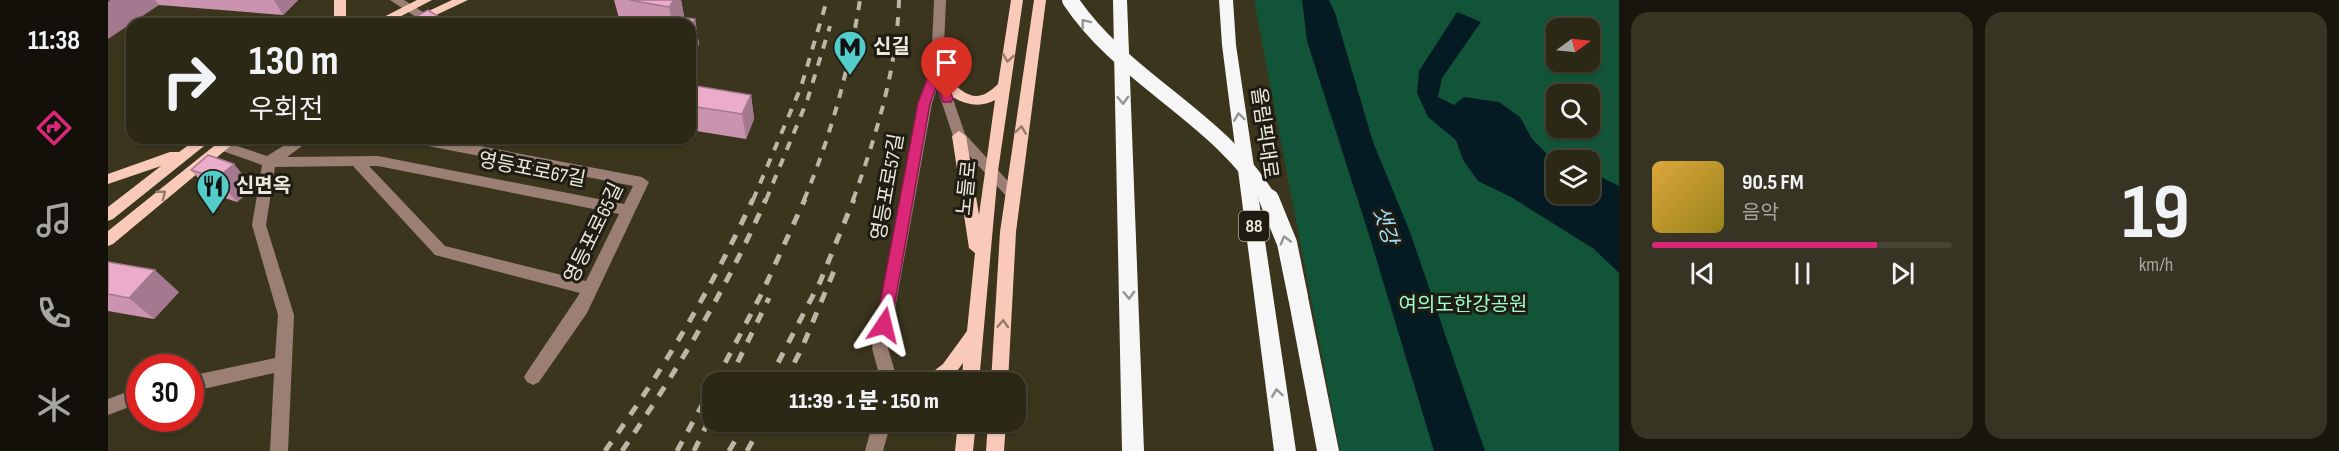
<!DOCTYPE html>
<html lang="ko">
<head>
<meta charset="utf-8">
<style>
  body { margin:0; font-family:"Sofia Sans Condensed","Noto Sans KR",sans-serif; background:#383423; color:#f1f3f6; height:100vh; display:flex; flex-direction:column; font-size:22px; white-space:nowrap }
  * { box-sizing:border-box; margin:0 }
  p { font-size:20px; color:#a6a6a1 }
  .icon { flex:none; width:33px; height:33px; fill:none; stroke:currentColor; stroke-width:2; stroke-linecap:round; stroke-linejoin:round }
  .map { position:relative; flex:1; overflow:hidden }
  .sheet { display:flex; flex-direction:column; gap:12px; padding:12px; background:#18160c; width:720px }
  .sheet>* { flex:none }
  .guide { position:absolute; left:18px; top:18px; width:570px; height:126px; border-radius:18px; box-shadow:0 2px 4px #0004,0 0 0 2px #484435; background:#2c2816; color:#f1f3f6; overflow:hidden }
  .needle { width:39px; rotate:75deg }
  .fabs { position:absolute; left:1438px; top:18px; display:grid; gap:12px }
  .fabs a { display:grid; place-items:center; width:54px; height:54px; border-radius:12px; background:#2c2816; box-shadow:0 2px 4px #0004,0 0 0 2px #484435; font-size:30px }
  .speed { position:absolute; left:18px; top:354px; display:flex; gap:12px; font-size:30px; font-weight:700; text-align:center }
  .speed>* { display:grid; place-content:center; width:78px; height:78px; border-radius:50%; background:#2c2816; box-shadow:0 2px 4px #0004,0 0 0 2px #484435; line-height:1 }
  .speed .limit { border:9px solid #d22; background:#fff; color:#111 }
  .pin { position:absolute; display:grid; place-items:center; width:51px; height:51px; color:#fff; margin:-62px -26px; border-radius:50% 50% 50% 0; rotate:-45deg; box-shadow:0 0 6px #0007 }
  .pin .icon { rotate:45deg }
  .me { position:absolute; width:66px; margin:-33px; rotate:10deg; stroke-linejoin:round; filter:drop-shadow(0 0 4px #0008) }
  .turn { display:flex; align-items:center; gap:21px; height:126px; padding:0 24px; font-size:27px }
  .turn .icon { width:78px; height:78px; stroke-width:2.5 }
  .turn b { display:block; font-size:42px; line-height:51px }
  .sheet .tile { flex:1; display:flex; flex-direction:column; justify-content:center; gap:9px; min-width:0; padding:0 21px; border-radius:18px; background:#383423 }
  .sheet .dial { align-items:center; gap:0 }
  .dial b { font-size:78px; line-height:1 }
  .song { display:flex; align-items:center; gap:18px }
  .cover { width:72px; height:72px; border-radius:9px; background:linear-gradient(135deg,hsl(40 70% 55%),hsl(50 70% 35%)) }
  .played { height:6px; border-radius:3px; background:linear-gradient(90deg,#db2777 75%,#484435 75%) }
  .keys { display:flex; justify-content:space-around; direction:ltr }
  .sheet .tiles { flex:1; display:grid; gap:12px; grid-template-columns:repeat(2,1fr) }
  .trip { position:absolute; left:594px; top:372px; width:324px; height:60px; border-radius:18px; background:#2c2816; box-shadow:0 2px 4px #0004,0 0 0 2px #484435; font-weight:800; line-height:60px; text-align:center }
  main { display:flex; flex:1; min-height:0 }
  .tab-bar { display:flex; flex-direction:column; width:108px; justify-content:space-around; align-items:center; background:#121009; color:#a6a6a1 }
  .tab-bar .icon { width:42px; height:42px }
  .tab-bar .current { color:#db2777 }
  .tab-bar b { font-size:27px; color:#f1f3f6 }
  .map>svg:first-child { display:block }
  .green { fill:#125437; fill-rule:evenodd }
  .water { fill:#041b24 }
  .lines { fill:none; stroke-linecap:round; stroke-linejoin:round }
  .minor { fill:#9b7f74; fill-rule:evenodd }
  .major { fill:#f9cab9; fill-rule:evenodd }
  .highway { fill:#f6f6f6; fill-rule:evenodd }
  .rail-far1 { stroke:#bbb6a6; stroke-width:4; stroke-dasharray:9 9; stroke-linecap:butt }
  .rail { stroke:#bbb6a6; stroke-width:5; stroke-dasharray:11 11; stroke-linecap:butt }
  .highway-bridge-far1 { stroke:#f6f6f6; stroke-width:16 }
  .highway-bridge { stroke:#f6f6f6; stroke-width:20 }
  .wall { fill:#ca93af }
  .shaded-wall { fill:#a4788e }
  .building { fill:#ebabcb; stroke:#a4788e; stroke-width:1.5 }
  .oneway { stroke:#959490 }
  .oneway2 { stroke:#977c6e }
  .route { fill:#db2777; stroke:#8e194d; stroke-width:1.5 }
  .labels { text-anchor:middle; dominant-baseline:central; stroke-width:6; stroke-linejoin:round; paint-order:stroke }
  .shield { fill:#1f1d13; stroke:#aeab9e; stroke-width:1.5 }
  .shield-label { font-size:18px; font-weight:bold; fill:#ece8da }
  .poi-label { font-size:20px; font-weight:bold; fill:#ece8da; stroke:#1f1d13; text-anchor:start }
  .street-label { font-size:20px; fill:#ece8da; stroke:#1f1d13 }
  .park-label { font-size:20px; fill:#9dfcc9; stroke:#1f1d13 }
  .water-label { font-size:21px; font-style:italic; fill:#a2def6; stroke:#1f1d13 }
</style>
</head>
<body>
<main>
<nav class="tab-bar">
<b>11:38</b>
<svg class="icon current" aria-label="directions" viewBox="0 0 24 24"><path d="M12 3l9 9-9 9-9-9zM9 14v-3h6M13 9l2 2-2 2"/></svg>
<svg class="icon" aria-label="music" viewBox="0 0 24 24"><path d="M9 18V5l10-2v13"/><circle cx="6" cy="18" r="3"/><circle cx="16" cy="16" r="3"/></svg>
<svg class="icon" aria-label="phone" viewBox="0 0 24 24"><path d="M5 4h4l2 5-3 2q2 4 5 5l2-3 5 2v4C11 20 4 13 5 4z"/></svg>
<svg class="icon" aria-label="climate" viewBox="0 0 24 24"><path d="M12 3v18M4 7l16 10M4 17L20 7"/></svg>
</nav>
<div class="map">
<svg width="1511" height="451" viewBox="0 0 1511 451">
  <rect width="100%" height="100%" fill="#3b351e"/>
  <path class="green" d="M1146,0H1511V451H1232ZM1449,28H1482V62H1449ZM1449,94H1482V128H1449ZM1449,160H1482V194H1449Z"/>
  <path class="water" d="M1194,0H1221L1227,13L1265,142L1302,232L1377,451H1326L1262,238L1199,41Z
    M1349,12L1373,22L1334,78L1330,97L1346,105L1356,97L1391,102L1412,117L1424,139L1449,164V194H1482V185L1486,187L1491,176L1511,186V273L1486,249L1403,197L1370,181L1355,160L1348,140L1320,117L1309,93L1311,71Z"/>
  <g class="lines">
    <path class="minor" d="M282,0H296L321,16L315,20L311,19Z
      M826,0H838L835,70L857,134L911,193L904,198L899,197L846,139L829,88L824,103L780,348L790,382H773L764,348L810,103L823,69Z
      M188,138H205L179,157L270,156L516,204L525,186L305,143L298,138H330L534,177L541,182L479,313L431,382L425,385L419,382L416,377L419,372L472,293L327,255L245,166L167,167L158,225L186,315L180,451H162L166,373L82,392V376L167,358L170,315L144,225L154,165L109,149L107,146L114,141L159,156ZM261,166H270L511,214L478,281L337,246Z
      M32,387V403L0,415V399Z
      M765,422H783L775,451H757Z"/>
    <path class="major" d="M226,0H238V24H226Z
      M309,0H324L278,24H262Z
      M344,0H360L309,24H293Z
      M903,0H915L890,171L871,382H854L855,363C842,381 838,382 816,382L818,377L835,364L859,331L867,253L861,248L844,136L851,131L858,136L871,215L887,100C866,112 841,99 827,81L833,77L838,78C858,94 868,106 890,84Z
      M926,0H938L908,232L900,382H883L892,232Z
      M90,138H106L5,219L0,221V207L53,166L0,184V174L62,152H71Z
      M116,138H132L5,244L0,246V231Z
      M850,422H868L865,451H847Z
      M880,422H898L896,451H878Z"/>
    <path class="highway" d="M1005,0H1019L1036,451H1014Z
      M1111,0H1125L1128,45L1188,451H1166L1114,45Z
      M1190,289L1197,291L1200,297L1231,451H1209L1180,297L1183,291Z"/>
    <path class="rail-far1" d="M645,200L693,87L719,0
      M658,200L699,101L722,26
      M696,200C723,136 741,69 752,0
      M745,200C768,136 789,69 791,0"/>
    <path class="rail" d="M607,382L654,293L697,199
      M620,382L661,298
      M660,382L712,282L746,199
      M676,382L694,348L728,266
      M497,451C554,372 604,288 645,199
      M514,451C569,371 619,288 658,199
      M569,451L604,387
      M586,451L604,414
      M621,451L638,422
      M639,451L655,422"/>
    <path class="highway-bridge-far1" d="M962,0C1015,80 1112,117 1161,200"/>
    <path class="highway-bridge" d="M1161,199L1179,243L1190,297"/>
  </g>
  <path class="wall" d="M0,0H190L175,15L51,5Z
    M506,0H573L576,16L575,18L587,19L591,44L582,60V24H525L512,22Z
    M582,85L643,95L646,119L638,139L582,130Z
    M83,170L146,188L129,202L104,194Z
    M0,262L71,292L46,319L0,311Z"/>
  <path class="shaded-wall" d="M2,0H47L51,5L0,39V2Z
    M166,0H190L175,15Z
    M566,0H573L576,16L571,24H565L561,7Z
    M587,19L591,44L582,60V27Z
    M643,95L646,119L638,139L634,114Z
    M126,164L146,188L129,202L109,178Z
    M47,270L71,292L46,319L21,298Z"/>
  <path class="building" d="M521,0H566L561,7Z
    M320,10L340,23L338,24H293Z
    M562,16L587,19L582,27V24H557Z
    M582,85L643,95L634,114L582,106Z
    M100,155L126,164L109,178L83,170Z
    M0,262L47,270L21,298L0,294Z"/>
  <defs><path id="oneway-chevron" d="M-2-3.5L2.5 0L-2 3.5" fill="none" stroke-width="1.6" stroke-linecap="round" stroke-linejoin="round" transform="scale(1.5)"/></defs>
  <g class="oneway">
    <use href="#oneway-chevron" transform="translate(977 23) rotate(-128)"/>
    <use href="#oneway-chevron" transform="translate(1015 100) rotate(88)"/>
    <use href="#oneway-chevron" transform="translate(1131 117) rotate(-98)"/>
    <use href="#oneway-chevron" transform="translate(1177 240) rotate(-106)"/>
    <use href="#oneway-chevron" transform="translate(1021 295) rotate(88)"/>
    <use href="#oneway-chevron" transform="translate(1169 393) rotate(-98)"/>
  </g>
  <g class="oneway2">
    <use href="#oneway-chevron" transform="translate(900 58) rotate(99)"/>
    <use href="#oneway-chevron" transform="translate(913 130) rotate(-82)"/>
    <use href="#oneway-chevron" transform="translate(54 194) rotate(-38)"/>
    <use href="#oneway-chevron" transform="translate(895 324) rotate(-87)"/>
  </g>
  <path class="route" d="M829,65L835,69L845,99L843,102H835L829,85L822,103L783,325L776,332L768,325L810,103L823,69Z"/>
  <defs>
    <symbol id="metro-pin" viewBox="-11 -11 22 30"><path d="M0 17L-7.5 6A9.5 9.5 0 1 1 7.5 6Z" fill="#53cdca" stroke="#1f1d13"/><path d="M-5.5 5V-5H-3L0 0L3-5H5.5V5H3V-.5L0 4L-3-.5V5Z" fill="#111"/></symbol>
    <symbol id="restaurant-pin" viewBox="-11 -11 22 30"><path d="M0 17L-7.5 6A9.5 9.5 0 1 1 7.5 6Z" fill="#53cdca" stroke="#1f1d13"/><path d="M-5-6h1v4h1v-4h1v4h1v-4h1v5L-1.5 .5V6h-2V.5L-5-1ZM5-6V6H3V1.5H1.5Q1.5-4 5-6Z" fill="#111"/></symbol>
  </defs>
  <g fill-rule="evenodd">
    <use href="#metro-pin" x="723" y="28" width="38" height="52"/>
    <use href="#restaurant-pin" x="86" y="167" width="38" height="52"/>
  </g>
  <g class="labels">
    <rect class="shield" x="1131" y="211" width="30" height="30" rx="4.5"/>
    <g class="shield-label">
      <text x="1146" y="226">88</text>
    </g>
    <g class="poi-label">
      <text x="765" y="47">신길</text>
      <text x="128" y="186">신면옥</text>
    </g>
    <g class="street-label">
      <text transform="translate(1156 133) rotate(82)">올림픽대로</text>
      <text transform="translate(424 170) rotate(11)">영등포로67길</text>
      <text transform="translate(780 187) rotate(-80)">영등포로57길</text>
      <text transform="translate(859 188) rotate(-84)">노들로</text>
      <text transform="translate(486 233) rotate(-64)">영등포로65길</text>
    </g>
    <g class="park-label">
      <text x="1355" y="305">여의도한강공원</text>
    </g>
    <g class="water-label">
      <text transform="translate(1277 225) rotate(73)">샛강</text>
    </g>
  </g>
</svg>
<div class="fabs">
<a><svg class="needle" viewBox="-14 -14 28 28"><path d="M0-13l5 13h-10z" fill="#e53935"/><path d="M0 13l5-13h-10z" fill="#a6a6a1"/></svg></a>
<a><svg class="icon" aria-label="search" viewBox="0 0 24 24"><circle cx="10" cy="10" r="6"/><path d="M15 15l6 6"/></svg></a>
<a><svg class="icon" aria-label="layers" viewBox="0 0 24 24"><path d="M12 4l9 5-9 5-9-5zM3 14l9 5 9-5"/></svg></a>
</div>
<div class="speed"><div class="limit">30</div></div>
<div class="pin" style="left:839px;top:99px;background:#d93025"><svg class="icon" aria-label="arrive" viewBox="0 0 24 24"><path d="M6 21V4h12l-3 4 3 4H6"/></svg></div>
<svg class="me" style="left:776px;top:325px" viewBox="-20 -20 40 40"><path d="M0-17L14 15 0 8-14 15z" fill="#db2777" stroke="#fff" stroke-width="4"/></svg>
<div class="trip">11:39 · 1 분 · 150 m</div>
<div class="guide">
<div class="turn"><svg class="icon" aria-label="right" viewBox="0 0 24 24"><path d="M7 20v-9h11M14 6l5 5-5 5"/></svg><div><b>130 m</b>우회전</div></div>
</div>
</div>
<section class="sheet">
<div class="tiles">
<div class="tile">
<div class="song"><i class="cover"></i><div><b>90.5 FM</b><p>음악</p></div></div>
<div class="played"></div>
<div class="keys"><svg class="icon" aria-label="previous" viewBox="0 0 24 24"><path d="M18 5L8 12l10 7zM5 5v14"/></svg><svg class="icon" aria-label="pause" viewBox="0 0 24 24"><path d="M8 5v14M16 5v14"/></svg><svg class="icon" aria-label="next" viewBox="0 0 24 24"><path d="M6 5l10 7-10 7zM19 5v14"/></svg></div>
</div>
<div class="tile dial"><b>19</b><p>km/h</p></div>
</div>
</section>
</main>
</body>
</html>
